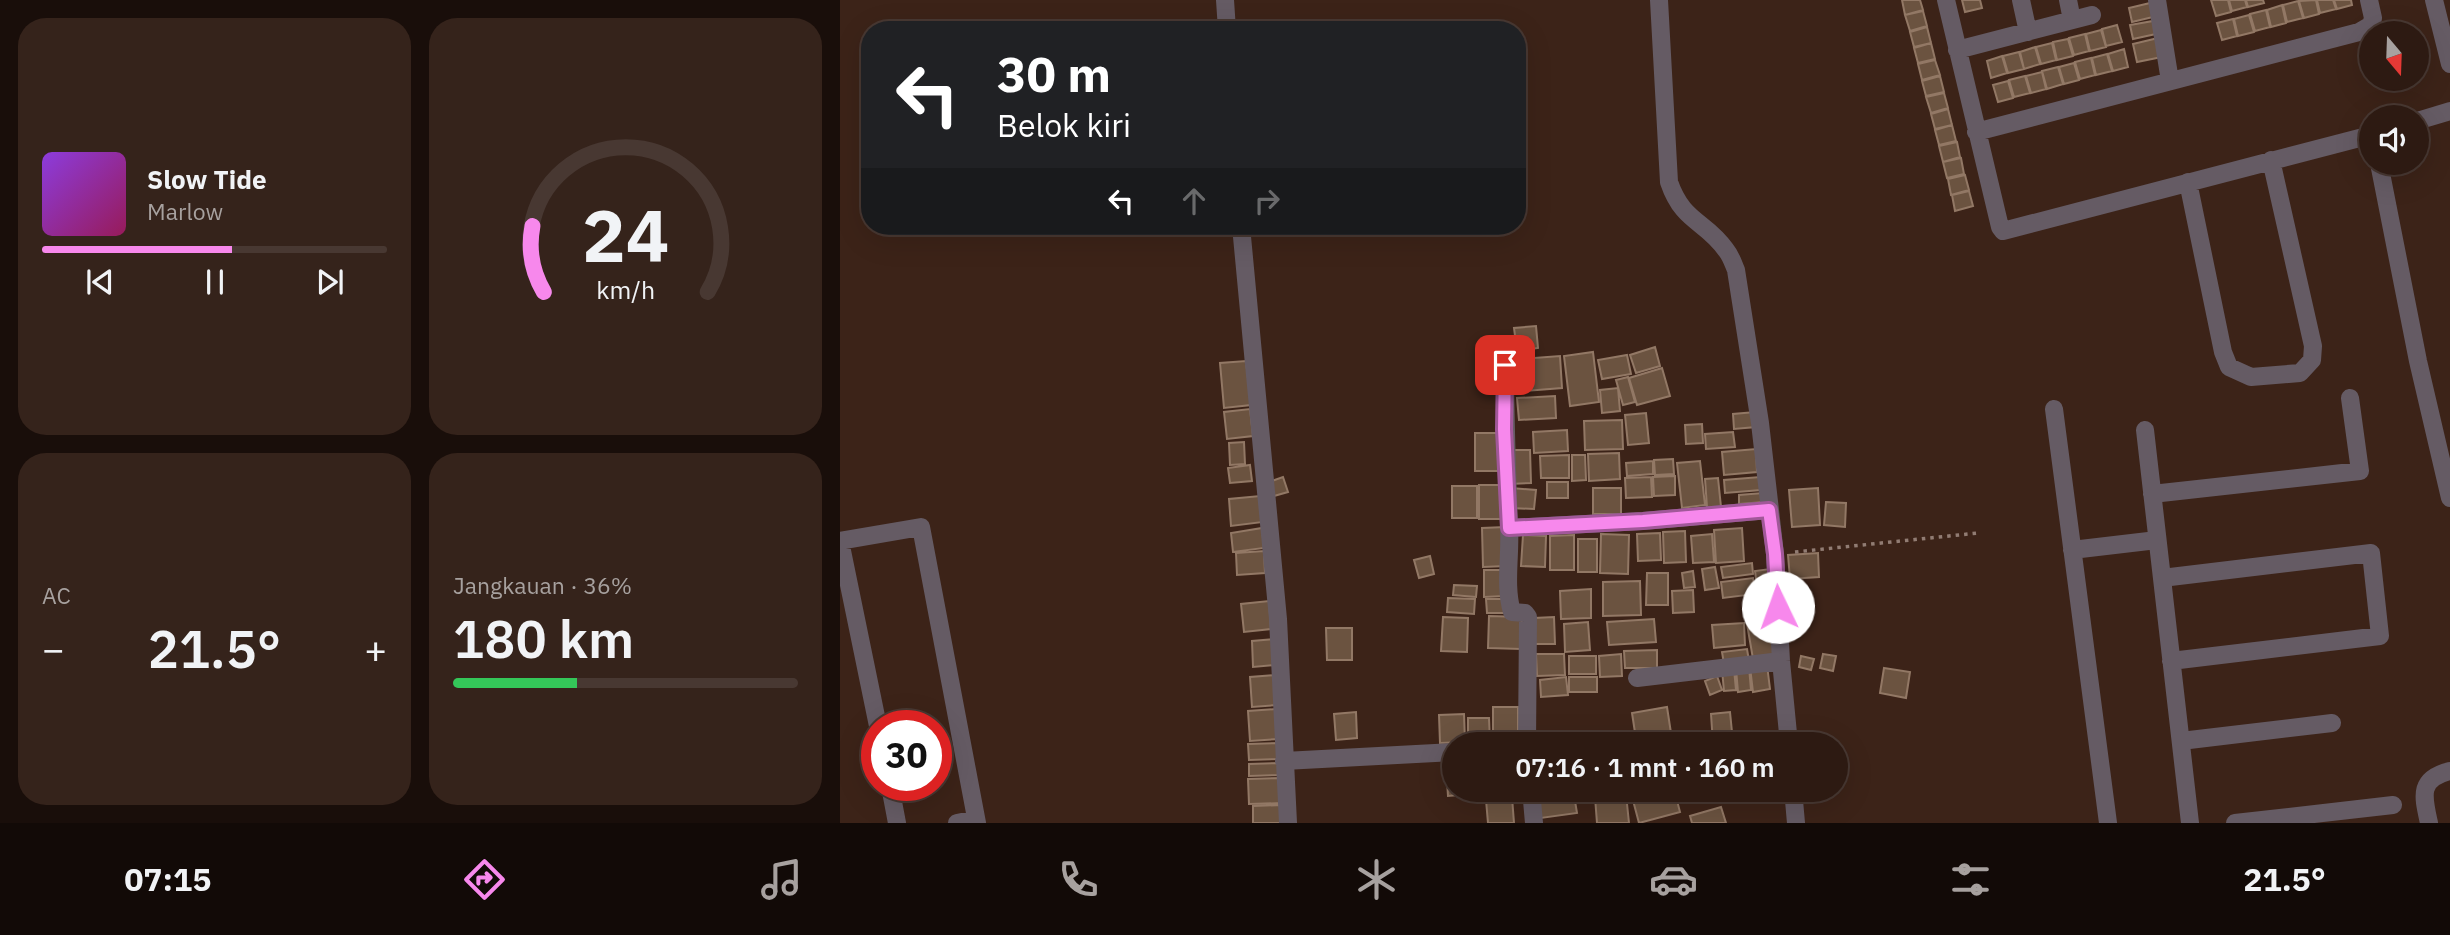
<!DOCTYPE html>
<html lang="id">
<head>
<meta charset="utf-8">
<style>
  body { margin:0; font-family:"IBM Plex Sans",sans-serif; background:#35231b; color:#f1f3f6; height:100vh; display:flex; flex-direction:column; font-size:26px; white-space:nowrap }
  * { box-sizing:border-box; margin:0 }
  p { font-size:23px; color:#a7a19f }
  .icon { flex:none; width:38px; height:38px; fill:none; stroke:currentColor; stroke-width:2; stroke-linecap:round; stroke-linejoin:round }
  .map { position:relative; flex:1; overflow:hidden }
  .side { display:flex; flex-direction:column; gap:18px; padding:18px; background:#190e0a; width:840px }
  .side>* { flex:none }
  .guide { position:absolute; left:21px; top:21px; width:665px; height:214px; border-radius:28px; box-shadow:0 7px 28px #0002,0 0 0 2px #483832; background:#202124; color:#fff; overflow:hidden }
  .needle { width:46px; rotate:161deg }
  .fabs { position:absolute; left:1519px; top:21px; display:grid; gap:14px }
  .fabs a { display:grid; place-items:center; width:70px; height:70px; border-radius:50%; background:#2d1a12; box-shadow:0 7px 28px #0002,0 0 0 2px #483832; font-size:35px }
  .speed { position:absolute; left:21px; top:710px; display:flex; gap:14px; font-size:35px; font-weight:700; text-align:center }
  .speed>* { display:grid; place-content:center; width:91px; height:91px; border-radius:50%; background:#2d1a12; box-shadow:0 7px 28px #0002,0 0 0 2px #483832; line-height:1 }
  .speed .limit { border:10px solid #d22; background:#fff; color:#111 }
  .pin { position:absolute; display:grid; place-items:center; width:60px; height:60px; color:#fff; margin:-30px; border-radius:14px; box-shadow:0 4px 10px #0006 }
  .me { position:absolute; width:77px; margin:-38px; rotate:357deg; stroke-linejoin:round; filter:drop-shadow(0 0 5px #0008) }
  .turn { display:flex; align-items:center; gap:24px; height:147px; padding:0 21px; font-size:32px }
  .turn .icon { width:91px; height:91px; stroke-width:2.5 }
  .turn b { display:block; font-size:49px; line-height:60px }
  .lanes { display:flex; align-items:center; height:66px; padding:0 21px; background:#0003; justify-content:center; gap:35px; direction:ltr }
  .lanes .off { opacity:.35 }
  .big { font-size:52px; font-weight:600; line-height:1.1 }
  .side .widget { flex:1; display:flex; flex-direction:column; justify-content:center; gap:10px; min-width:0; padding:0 24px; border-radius:28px; background:#35231b }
  .side .dial { align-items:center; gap:0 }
  .dial svg { height:182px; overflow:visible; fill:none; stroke:#483832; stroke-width:7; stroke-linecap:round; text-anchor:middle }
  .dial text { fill:#f1f3f6; stroke:none }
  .song { display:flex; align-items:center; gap:21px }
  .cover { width:84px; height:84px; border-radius:10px; background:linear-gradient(135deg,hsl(270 70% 55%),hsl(330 70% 35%)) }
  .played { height:7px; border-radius:4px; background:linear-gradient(90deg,#f788ec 55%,#483832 55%) }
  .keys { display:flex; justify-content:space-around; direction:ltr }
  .heat { display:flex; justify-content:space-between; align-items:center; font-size:38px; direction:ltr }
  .charge { height:10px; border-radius:5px; background:linear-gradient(90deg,#34c759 36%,#483832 0) }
  .side .tiles { flex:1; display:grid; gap:18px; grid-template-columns:repeat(2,1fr) }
  .trip { position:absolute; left:602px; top:732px; width:406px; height:70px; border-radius:35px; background:#2d1a12; box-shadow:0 7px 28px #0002,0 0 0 2px #483832; font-weight:600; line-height:70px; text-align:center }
  .tab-bar { display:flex; height:112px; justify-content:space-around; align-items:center; background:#120a07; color:#a7a19f }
  .tab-bar .icon { width:49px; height:49px }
  .tab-bar .current { color:#f788ec }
  .tab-bar b { font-size:32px; color:#f1f3f6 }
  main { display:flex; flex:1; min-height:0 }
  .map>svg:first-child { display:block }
  .building { fill:#6b5340; stroke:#927865; stroke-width:2 }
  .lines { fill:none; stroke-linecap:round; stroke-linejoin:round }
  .path { stroke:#917c73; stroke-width:3.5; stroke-dasharray:3.5 5; stroke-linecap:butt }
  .minor { stroke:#655b64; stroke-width:18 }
  .route-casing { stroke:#a15899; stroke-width:18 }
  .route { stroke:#f788ec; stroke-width:12 }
</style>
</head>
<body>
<main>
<section class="side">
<div class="tiles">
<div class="widget">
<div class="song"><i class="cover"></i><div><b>Slow Tide</b><p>Marlow</p></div></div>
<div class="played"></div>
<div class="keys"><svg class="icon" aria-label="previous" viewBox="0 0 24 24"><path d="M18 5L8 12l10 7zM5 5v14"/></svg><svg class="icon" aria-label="pause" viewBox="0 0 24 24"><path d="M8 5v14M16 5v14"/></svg><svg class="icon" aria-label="next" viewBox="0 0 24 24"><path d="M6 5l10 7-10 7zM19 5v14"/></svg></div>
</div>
<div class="widget dial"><svg viewBox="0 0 100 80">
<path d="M14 69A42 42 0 1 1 86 69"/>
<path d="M14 69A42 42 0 0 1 9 40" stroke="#f788ec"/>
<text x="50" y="56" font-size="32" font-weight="700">24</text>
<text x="50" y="72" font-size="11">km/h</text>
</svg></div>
<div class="widget"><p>AC</p>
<div class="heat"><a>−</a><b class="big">21.5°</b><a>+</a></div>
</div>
<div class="widget"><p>Jangkauan · 36%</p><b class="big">180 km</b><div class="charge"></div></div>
</div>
</section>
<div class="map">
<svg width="1610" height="823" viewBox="0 0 1610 823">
  <rect width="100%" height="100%" fill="#3c2318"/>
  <path class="building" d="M1062,0H1080L1083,10L1065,15Z
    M1122,0H1140L1142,8L1125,12Z
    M1371,0H1388L1391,12L1376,16Z
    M1389,0H1405L1407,7L1392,11Z
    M1406,0H1423L1424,3L1408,7Z
    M1476,0L1479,14L1464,18L1459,1Z
    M1477,0H1493L1496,9L1480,13Z
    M1494,0H1511L1512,5L1497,9Z
    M1458,1L1463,18L1447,22L1443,5Z
    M1310,3L1313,17L1292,22L1289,8Z
    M1442,5L1446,23L1431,27L1427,10Z
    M1426,10L1430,27L1415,31L1410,14Z
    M1083,11L1087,26L1070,31L1065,15Z
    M1409,15L1414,32L1398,36L1394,19Z
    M1393,19L1397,36L1382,40L1377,23Z
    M1313,21L1316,34L1293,39L1290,25Z
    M1277,25L1282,42L1266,46L1262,29Z
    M1087,27L1091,43L1074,47L1070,32Z
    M1261,30L1266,47L1250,51L1246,34Z
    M1245,34L1249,51L1234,55L1229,38Z
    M1318,38L1322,57L1297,62L1293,44Z
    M1228,39L1233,56L1217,60L1213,42Z
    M1091,43L1095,59L1078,63L1074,48Z
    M1212,43L1216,60L1201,64L1196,47Z
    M1195,47L1200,64L1184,69L1180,52Z
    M1284,49L1288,67L1273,71L1268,54Z
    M1179,52L1184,69L1168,73L1163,56Z
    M1267,54L1272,71L1256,75L1252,58Z
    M1162,56L1167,73L1151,78L1147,61Z
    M1251,58L1255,75L1240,79L1235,62Z
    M1095,60L1100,75L1082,80L1078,64Z
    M1234,63L1239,80L1224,84L1219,67Z
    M1218,67L1223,84L1207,89L1202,71Z
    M1202,72L1206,89L1191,93L1186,76Z
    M1100,76L1104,92L1086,96L1082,81Z
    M1185,76L1190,93L1174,97L1169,80Z
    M1168,81L1173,98L1158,102L1153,85Z
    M1104,93L1108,108L1091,113L1086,97Z
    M1108,109L1112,125L1095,129L1091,114Z
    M1112,125L1116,141L1099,145L1095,130Z
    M1117,142L1120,157L1103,162L1099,146Z
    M1121,158L1124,174L1107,178L1103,162Z
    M1125,175L1129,190L1111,195L1108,179Z
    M1129,191L1133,206L1115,211L1112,195Z
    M696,326L698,348L677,351L674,328Z
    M815,347L820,366L796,373L790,355Z
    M753,352L759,402L730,406L724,356Z
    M787,355L791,374L762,379L758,360Z
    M720,356L722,388L685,391L682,359Z
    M406,361L411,405L384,408L380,363Z
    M822,368L830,396L797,405L789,378Z
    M788,377L795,402L783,405L776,380Z
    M778,388L780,411L762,413L760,390Z
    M715,396L716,418L679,420L677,398Z
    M410,409L413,436L387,439L384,412Z
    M915,412L916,427L894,429L893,414Z
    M806,413L809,443L788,445L785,415Z
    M782,420L783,449L745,450L744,421Z
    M862,424L863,443L846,444L845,425Z
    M727,430L728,451L694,453L693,432Z
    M893,432L895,447L866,449L865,434Z
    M635,433H662V471H635Z
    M404,442L405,464L390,465L389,443Z
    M916,449L917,472L884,475L882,452Z
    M668,450H690L691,483L669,484Z
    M779,453L780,479L749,481L748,454Z
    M729,455V478H701L700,456Z
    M732,455H745L746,480L732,481Z
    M833,459L834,474L815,475L814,460Z
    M813,461V474L787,476L786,463Z
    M860,461L865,505L842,508L837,463Z
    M410,465L412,481L390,483L388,468Z
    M835,476V495L814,496L813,477Z
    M443,477L448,492L434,496L429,482Z
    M811,477L812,497L786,498L785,478Z
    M920,477L921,490L885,493L884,480Z
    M878,478L881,507H867L865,479Z
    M707,482H728V498H707Z
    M639,485H663V519H639Z
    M612,486H637V518H612Z
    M671,488L696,490L694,509L670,508Z
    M753,488H781V514H753Z
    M978,488L980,525L952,527L949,490Z
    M923,493L924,502L899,504V495Z
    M420,496L423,522L391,526L389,499Z
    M986,502L1006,503L1005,527L984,525Z
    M665,527L666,566L643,567L642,528Z
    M422,528L424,548L393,552L391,533Z
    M902,528L904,561L876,563L874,530Z
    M845,531L846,562L824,563L823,532Z
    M820,533L821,560L798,561L797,534Z
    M761,534L789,535L788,574L760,573Z
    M872,534L874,562L853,563L851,536Z
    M683,535L706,536L705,567L681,566Z
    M734,535V570H710V536Z
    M738,539H757V572H738Z
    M424,551L425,573L397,575L396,553Z
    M978,553L979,577L950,579L948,555Z
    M590,556L594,574L579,578L574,560Z
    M912,563L913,574L883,578L881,567Z
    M875,567L879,588L865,590L862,569Z
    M930,569L934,597L919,600L915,571Z
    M644,570H665V596L644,597Z
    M853,571L855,587L844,588L842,573Z
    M807,573H828V605H806Z
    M913,578L915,594L883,598L881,582Z
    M800,581L801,615L763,616V582Z
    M614,585L637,586L636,597L613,595Z
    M751,589V618L721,619L720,591Z
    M853,590L854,612L833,613L832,591Z
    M608,598L635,599L634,614L607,612Z
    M646,599H666V613H647Z
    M429,601L431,629L404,632L401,604Z
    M929,614L936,656L913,659L906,618Z
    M649,616L682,617L681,649L648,648Z
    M603,617L628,618L627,652L601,651Z
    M714,617L715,644H695L694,618Z
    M814,619L816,642L769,645L767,622Z
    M748,622L750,650L725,652L724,624Z
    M904,623L905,645L874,648L872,625Z
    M486,628H512V660H487Z
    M434,639L436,665L413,667L412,641Z
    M907,649L909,661L884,664L882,652Z
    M817,650V668H785L784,651Z
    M696,654H724L725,675L697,676Z
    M781,654L782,676L760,677L759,656Z
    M983,654L996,656L993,671L980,668Z
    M729,656H756V674H729Z
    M961,656L974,659L971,670L959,667Z
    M927,665L930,689L913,692L910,667Z
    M909,667L911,690L898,692L896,669Z
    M1044,668L1070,672L1066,698L1040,693Z
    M894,669L896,690L884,691L882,670Z
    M435,675L437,705L412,707L410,677Z
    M877,676L882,690L870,695L865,681Z
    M726,677L728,695L701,697L700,680Z
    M729,677H757V692H729Z
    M653,707H678V744H653Z
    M827,707L831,733L796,739L792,713Z
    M436,709L439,739L410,741L408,711Z
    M516,712L517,738L496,740L494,714Z
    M890,712L893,742L873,744L871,714Z
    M624,714L625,742L600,743L599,715Z
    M628,718H649L650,743L628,744Z
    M725,735L727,744H693L692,741Z
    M829,738L830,744H796V743Z
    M946,739V744H915V741Z
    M439,743L440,759L409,760L408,744Z
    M441,763L442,775L409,776V764Z
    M614,763V789H644V793L608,796L606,764Z
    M442,778L443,803L409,804L408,779Z
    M696,789H733L737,813L701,818Z
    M790,789H834L840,812L799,823Z
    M864,789H892L893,797L865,799Z
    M786,794L789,823H757L755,797Z
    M672,797L674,823H648L646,800Z
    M443,805L444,823H413V806Z
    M881,807L886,823H852L850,816Z"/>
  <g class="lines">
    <path class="path" d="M955,552L1138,533"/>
    <path class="minor" d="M385,0L387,30
      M819,0L829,182C843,223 865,220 886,250C891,256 893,263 896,270L920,423L935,554L941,661L949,744
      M1106,0L1160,227L1163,231L1531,135
      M1181,0L1188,32
      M1228,0L1232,20
      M1317,0L1330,81
      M1594,0L1610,64
      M1117,50L1252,15
      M1577,121L1610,111
      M1136,132L1519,32L1531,25L1533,18L1529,0
      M1539,163L1578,361L1610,498
      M1348,182L1383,352L1389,367L1411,377L1460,373L1472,360L1473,346L1431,160
      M401,226L438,619L448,823
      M665,365C665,419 667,472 669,526C671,554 664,585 672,612L685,613L688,617L687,744
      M1214,409L1268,823
      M1305,430L1350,823
      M1312,494L1520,471L1510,398
      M669,528L803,521L929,510
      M1232,550L1317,540
      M1322,578L1531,553L1540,636L1331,661
      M797,678L941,661
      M38,726L0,541L81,527L137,823
      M1341,741L1492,723
      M444,761L614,752
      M50,786L57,823
      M691,789L694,823
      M953,789L956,823
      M117,823L136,819
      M1395,823L1553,805
      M1589,823C1583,796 1578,779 1610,771"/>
  </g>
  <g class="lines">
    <defs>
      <path id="route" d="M665,365L664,429L669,528L803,521L929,510L935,554L938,607"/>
    </defs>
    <use href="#route" class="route-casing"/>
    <use href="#route" class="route"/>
  </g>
</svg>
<div class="fabs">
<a><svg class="needle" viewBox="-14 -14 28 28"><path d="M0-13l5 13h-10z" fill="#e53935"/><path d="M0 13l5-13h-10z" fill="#a7a19f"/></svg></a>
<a><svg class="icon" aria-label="sound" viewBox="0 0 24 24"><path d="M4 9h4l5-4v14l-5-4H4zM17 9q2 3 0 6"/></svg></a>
</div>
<div class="speed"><div class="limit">30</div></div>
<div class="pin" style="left:665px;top:365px;background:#d93025"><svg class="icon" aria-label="arrive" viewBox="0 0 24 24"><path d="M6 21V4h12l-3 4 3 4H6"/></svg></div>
<svg class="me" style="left:938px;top:607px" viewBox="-20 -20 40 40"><circle r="19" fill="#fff"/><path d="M0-13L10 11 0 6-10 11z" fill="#f788ec"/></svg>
<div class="trip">07:16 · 1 mnt · 160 m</div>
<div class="guide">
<div class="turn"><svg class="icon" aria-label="left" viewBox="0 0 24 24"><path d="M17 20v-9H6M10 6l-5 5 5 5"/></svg><div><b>30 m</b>Belok kiri</div></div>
<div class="lanes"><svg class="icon" aria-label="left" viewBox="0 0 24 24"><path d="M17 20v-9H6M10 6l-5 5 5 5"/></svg><svg class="icon off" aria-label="ahead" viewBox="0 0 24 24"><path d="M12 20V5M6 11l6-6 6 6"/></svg><svg class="icon off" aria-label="right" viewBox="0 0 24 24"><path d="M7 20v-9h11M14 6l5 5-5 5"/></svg></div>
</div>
</div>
</main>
<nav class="tab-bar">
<b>07:15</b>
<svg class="icon current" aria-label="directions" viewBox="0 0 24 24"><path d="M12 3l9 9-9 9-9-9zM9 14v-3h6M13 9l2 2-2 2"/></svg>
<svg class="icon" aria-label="music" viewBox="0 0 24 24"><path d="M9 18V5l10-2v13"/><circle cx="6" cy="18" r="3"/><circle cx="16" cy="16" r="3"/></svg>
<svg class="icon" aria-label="phone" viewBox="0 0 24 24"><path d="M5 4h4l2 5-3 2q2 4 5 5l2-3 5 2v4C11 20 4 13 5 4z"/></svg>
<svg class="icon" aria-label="climate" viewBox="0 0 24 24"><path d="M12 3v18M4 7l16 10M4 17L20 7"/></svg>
<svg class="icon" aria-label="car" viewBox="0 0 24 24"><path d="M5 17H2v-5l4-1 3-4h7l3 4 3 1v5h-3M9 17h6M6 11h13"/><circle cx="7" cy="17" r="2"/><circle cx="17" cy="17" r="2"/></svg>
<svg class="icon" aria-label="filters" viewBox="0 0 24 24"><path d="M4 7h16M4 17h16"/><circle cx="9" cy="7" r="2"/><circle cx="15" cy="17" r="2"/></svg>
<b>21.5°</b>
</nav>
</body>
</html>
